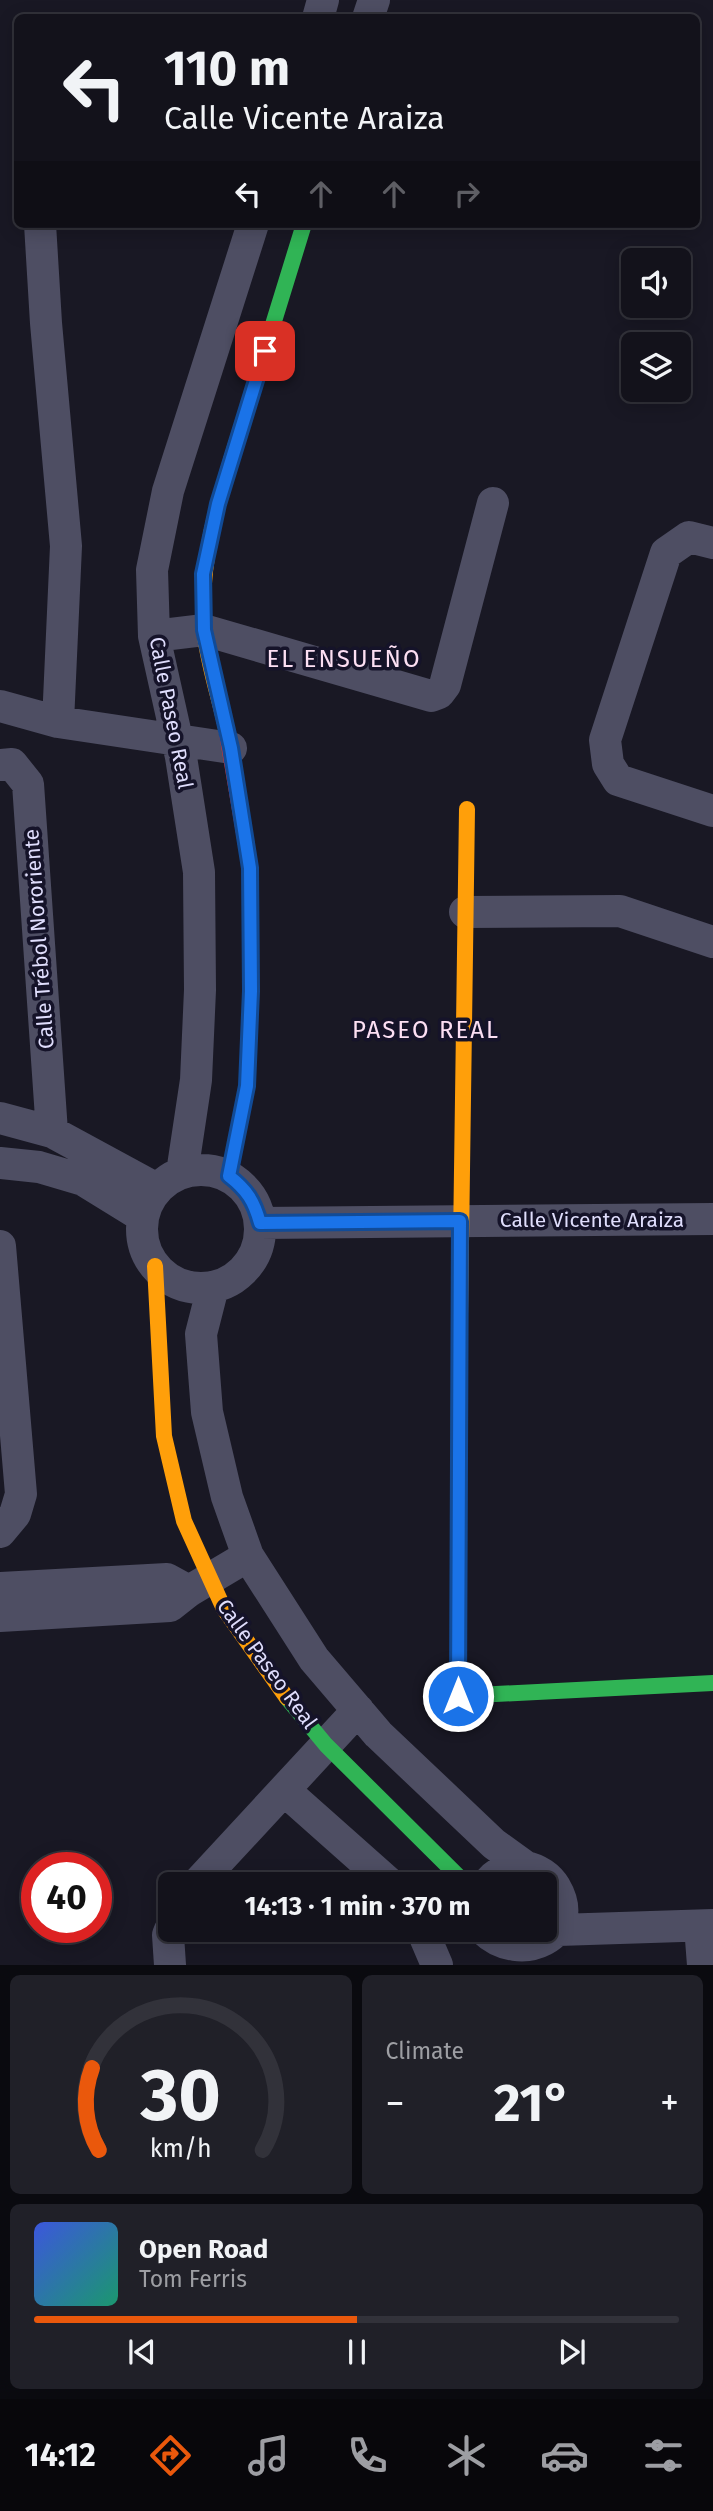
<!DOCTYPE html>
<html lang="en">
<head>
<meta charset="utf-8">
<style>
  body { margin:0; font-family:"Fira Sans",sans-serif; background:#202028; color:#f1f3f6; height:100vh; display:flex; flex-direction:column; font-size:26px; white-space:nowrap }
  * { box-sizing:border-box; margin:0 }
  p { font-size:23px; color:#9d9ea3 }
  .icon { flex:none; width:38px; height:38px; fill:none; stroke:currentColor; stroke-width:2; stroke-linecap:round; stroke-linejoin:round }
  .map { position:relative; height:1965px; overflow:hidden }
  .side { display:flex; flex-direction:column; gap:10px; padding:10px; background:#0a0a0f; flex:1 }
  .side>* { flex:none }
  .banner { position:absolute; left:14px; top:14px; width:686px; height:214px; border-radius:10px; box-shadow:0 4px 18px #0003,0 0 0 2px #32323a; background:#13121b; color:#f1f3f6; overflow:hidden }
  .controls { position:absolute; left:621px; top:248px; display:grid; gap:14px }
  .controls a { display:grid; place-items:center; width:70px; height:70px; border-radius:10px; background:#13121b; box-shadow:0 4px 18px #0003,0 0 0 2px #32323a; font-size:35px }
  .speed { position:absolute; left:21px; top:1852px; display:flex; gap:14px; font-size:35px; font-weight:700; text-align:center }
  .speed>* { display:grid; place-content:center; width:91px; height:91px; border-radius:50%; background:#13121b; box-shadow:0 4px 18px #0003,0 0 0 2px #32323a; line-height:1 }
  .speed .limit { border:10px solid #d22; background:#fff; color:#111 }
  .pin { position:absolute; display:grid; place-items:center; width:60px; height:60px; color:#fff; margin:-30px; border-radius:14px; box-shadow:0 4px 10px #0006 }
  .me { position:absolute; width:77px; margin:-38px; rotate:0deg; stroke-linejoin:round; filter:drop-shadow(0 0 5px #0008) }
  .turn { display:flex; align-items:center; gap:24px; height:147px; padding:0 35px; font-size:32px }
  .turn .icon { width:91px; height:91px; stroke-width:2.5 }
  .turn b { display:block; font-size:49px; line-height:60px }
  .lanes { display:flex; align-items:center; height:66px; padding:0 35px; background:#0003; justify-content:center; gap:35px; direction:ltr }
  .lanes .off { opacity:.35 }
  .big { font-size:52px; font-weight:700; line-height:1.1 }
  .side .widget { flex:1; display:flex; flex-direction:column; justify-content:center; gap:10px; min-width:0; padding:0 24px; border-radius:10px; background:#202028 }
  .side .dial { align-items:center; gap:0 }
  .dial svg { height:182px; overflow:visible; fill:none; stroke:#32323a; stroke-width:7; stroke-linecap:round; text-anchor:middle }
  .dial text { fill:#f1f3f6; stroke:none }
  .song { display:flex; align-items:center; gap:21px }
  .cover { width:84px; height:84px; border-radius:10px; background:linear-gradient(135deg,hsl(230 70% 55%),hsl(160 70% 35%)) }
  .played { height:7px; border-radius:4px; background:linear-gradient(90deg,#ea580c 50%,#32323a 50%) }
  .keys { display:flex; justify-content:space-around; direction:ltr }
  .heat { display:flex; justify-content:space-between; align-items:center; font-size:38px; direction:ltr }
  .side .tiles { flex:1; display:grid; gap:10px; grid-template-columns:1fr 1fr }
  .widget:last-child { grid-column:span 2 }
  .trip { position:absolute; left:158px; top:1872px; width:399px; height:70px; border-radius:10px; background:#13121b; box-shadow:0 4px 18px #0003,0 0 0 2px #32323a; font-weight:700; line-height:70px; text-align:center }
  .tabs { display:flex; height:112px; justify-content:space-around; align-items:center; background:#08070b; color:#9d9ea3 }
  .tabs .icon { width:49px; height:49px }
  .tabs .current { color:#ea580c }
  .tabs b { font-size:32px; color:#f1f3f6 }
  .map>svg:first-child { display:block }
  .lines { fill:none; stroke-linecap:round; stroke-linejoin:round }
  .street { stroke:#4e4e63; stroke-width:32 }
  .fast { stroke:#30b455; stroke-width:16 }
  .slow { stroke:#ff9f0a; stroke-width:16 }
  .jam { stroke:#e5322d; stroke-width:16 }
  .route-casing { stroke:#114b97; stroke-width:18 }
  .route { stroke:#1a73e8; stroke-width:12 }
  .labels { text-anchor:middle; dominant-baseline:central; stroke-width:7; stroke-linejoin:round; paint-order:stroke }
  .street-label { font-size:21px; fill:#dfddfc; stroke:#151329 }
  .quarter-label { font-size:24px; letter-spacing:2px; fill:#fcdff3; stroke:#151329 }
</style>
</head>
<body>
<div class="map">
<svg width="713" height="1965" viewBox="0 0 713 1965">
  <rect width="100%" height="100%" fill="#191824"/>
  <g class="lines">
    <path class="street" d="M318,18L323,0
      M368,18L374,0
      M40,224L46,323L66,546L58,722
      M713,543L689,537L666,553L605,740L608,764L618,780L713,811
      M154,636L204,630L431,696L439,693L445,685L493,503
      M0,706L58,722L231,748
      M0,765L12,764L28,784L52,1132
      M465,912L620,911L713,942
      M0,1118L52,1132L157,1189
      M0,1163L39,1167L83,1180L143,1217
      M142 1229a59 59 0 1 1 118 0a59 59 0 1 1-118 0Z
      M182,1173L196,1080L200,990L199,872L181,757L154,636L152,570L168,491L253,224
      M260,1223L713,1219
      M0,1246L21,1494L15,1514L0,1532
      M213,1287L201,1334L207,1412L227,1497L248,1556L314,1659L378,1734L494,1844L526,1867
      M0,1588L167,1579L189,1591
      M0,1616L170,1606L189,1591L248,1556
      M284,1790L391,1885
      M196,1885L358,1710
      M700,1926L703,1965
      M170,1930L168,1935L170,1965
      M422,1930L437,1965
      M484,1930C520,1965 584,1936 555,1887C549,1877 538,1869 525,1867C510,1866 495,1872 487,1885
      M558,1930L713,1925"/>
    <path class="fast" d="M250,399L304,224
      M459,1387L458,1696L713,1683
      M287,1698L326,1745L467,1885"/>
    <path class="slow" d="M226,728C219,696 207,661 204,628C197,550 228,473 250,399
      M155,1266L164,1436L184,1521L224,1609L287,1698
      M459,1387L467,809"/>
    <path class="jam" d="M226,728L250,868L251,991L247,1086L229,1176"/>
  </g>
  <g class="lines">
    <defs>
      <path id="route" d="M265,351L218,504L203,574L204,630L231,748L250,868L251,991L247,1086L229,1176C247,1190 254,1201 260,1223L460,1221L458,1696"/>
    </defs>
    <use href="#route" class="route-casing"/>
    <use href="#route" class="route"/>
  </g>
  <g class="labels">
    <g class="street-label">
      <text transform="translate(171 713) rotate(79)">Calle Paseo Real</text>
      <text transform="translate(39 939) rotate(-94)">Calle Trébol Nororiente</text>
      <text x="592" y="1220">Calle Vicente Araiza</text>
      <text transform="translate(267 1664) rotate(54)">Calle Paseo Real</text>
    </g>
    <g class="quarter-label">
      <text x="344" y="659">EL ENSUEÑO</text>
      <text x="426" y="1030">PASEO REAL</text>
    </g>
  </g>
</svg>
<div class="controls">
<a><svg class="icon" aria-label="sound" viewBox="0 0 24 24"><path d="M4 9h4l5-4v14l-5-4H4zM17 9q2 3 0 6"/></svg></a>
<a><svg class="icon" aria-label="layers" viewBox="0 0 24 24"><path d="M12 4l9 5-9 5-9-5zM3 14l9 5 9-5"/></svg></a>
</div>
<div class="speed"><div class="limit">40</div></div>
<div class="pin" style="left:265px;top:351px;background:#d93025"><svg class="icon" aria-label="arrive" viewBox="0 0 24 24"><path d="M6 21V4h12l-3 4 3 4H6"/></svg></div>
<svg class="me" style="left:458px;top:1696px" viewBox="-20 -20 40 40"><circle r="17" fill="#1a73e8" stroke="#fff" stroke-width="3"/><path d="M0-11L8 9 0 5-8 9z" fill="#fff"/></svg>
<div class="trip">14:13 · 1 min · 370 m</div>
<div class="banner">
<div class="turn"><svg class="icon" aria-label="left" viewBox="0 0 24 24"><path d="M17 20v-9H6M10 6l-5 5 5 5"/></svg><div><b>110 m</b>Calle Vicente Araiza</div></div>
<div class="lanes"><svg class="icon" aria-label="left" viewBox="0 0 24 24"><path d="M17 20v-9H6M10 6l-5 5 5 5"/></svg><svg class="icon off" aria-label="ahead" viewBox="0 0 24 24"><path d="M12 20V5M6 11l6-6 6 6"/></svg><svg class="icon off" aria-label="ahead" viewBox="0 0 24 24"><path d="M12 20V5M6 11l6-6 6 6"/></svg><svg class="icon off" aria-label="right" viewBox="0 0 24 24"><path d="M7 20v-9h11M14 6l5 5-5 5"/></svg></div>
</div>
</div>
<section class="side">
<div class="tiles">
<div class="widget dial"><svg viewBox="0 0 100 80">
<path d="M14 69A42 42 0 1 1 86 69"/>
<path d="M14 69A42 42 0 0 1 11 33" stroke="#ea580c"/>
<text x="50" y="56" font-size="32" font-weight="700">30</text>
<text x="50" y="72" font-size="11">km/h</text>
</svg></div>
<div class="widget"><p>Climate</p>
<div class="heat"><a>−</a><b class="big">21°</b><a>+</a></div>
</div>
<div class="widget">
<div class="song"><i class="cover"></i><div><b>Open Road</b><p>Tom Ferris</p></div></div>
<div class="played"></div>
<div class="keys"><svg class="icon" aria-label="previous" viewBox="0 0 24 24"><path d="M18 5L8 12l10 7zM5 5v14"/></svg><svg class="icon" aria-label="pause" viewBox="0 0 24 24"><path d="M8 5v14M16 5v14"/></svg><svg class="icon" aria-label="next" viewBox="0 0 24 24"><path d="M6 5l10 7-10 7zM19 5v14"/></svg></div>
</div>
</div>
</section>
<nav class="tabs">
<b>14:12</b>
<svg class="icon current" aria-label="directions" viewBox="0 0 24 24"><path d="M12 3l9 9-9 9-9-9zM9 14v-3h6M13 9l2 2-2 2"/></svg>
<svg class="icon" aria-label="music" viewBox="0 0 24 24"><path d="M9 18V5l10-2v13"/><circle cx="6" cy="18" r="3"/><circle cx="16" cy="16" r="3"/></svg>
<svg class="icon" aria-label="phone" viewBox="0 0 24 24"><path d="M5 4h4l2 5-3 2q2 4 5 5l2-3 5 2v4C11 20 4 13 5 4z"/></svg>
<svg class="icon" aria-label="climate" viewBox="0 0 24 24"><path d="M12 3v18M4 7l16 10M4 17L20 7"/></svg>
<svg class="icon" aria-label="car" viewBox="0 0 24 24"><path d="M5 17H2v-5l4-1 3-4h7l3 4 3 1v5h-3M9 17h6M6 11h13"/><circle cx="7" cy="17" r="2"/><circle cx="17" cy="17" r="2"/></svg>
<svg class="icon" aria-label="filters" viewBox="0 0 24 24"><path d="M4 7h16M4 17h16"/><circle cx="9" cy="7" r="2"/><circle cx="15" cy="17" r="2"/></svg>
</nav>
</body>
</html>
